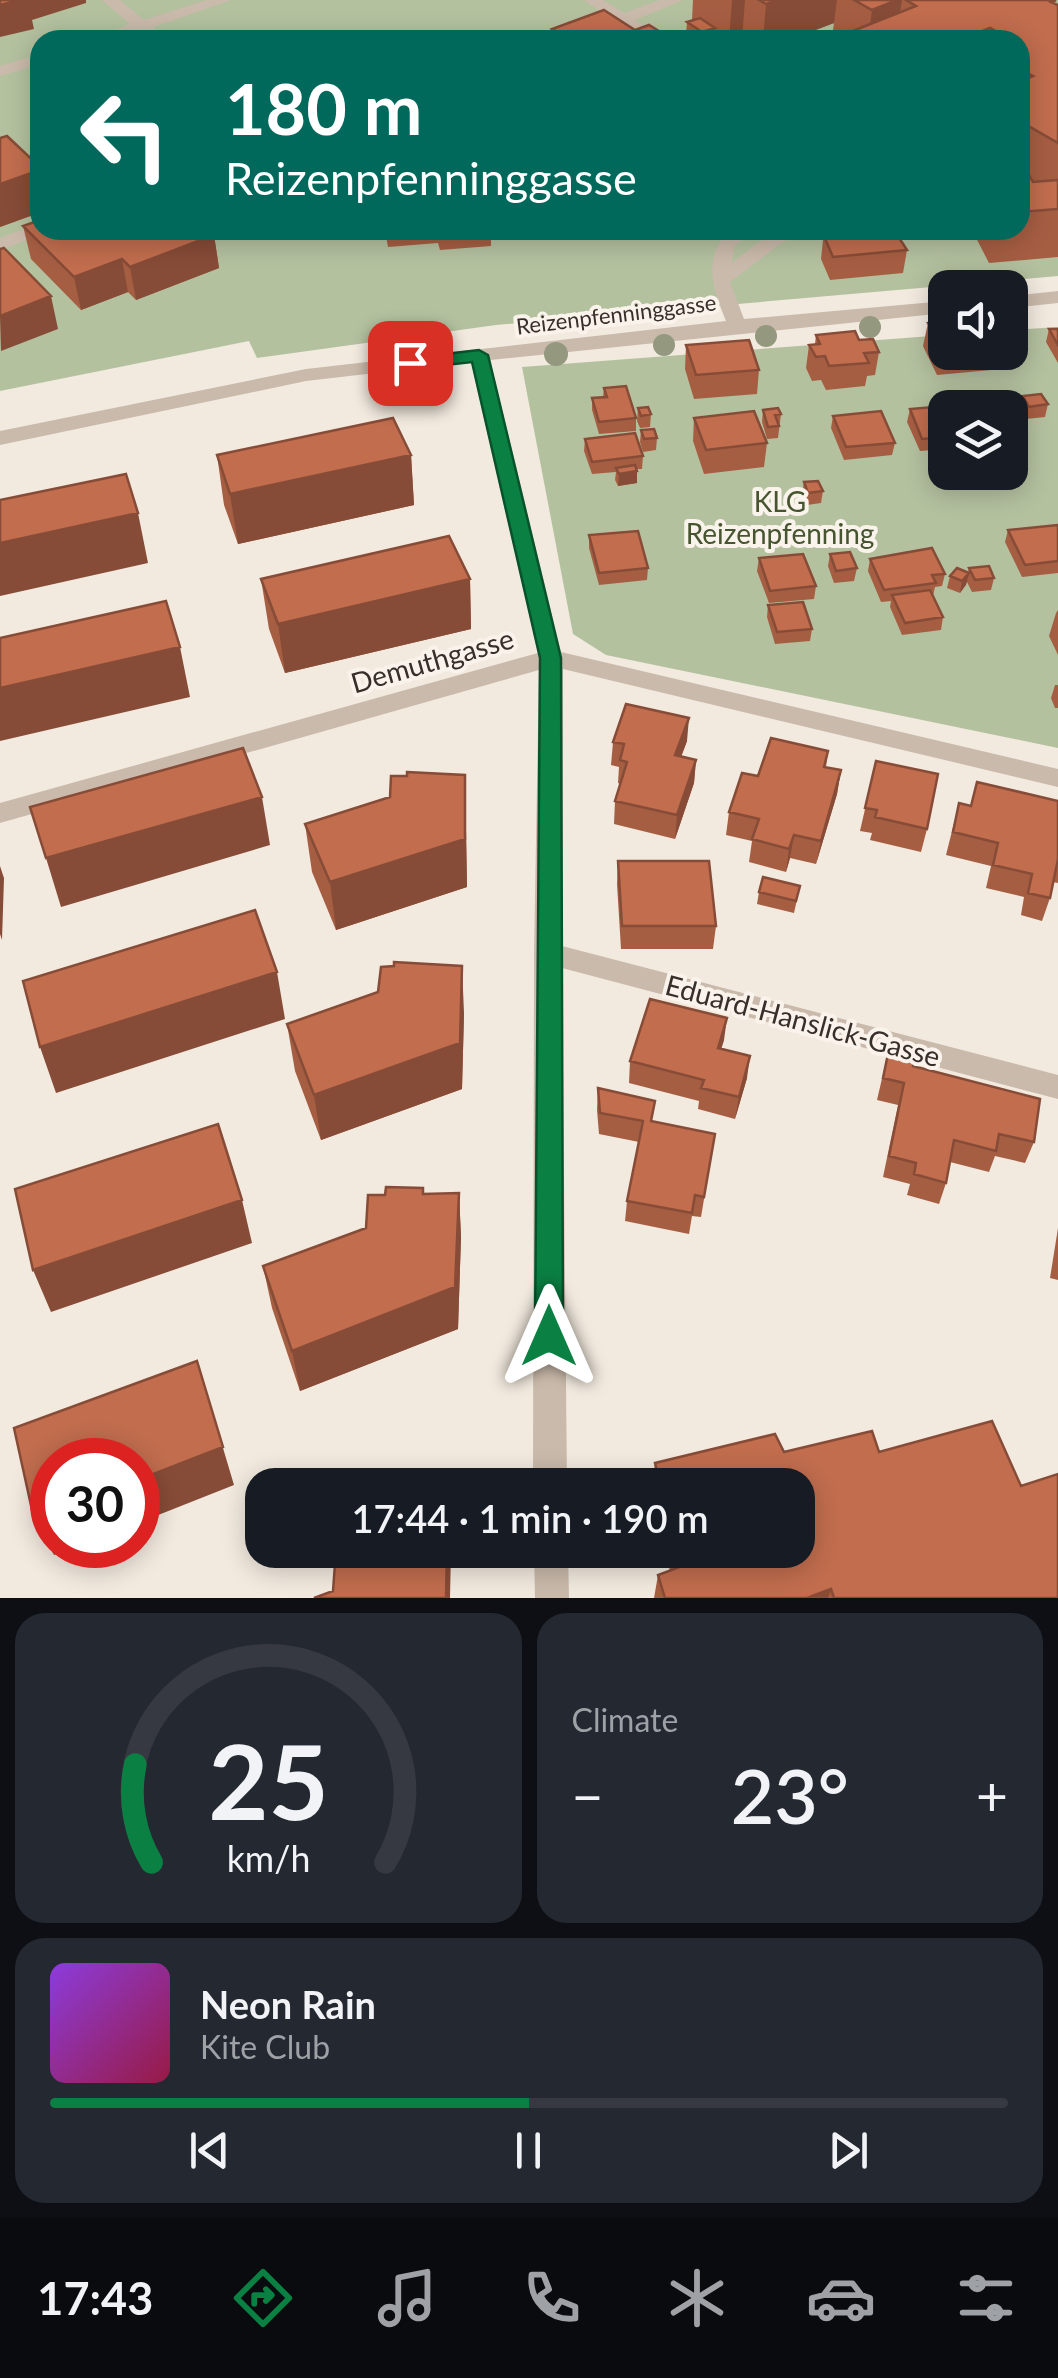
<!DOCTYPE html>
<html lang="en">
<head>
<meta charset="utf-8">
<style>
  body { margin:0; font-family:Lato,sans-serif; background:#242831; color:#f1f3f6; height:100vh; display:flex; flex-direction:column; font-size:38px; white-space:nowrap }
  * { box-sizing:border-box; margin:0 }
  p { font-size:32px; color:#9ea1a6 }
  .icon { flex:none; width:55px; height:55px; fill:none; stroke:currentColor; stroke-width:2; stroke-linecap:round; stroke-linejoin:round }
  .map { position:relative; height:1598px; overflow:hidden }
  .details { display:flex; flex-direction:column; gap:15px; padding:15px; background:#0d0f14; flex:1 }
  .details>* { flex:none }
  .banner { position:absolute; left:30px; top:30px; width:1000px; height:210px; border-radius:30px; box-shadow:0 5px 25px #0003; background:#00695c; color:#fff; overflow:hidden }
  .controls { position:absolute; left:928px; top:270px; display:grid; gap:20px }
  .controls a { display:grid; place-items:center; width:100px; height:100px; border-radius:20px; background:#171b24; box-shadow:0 5px 25px #0003; font-size:50px }
  .speed { position:absolute; left:30px; top:1438px; display:flex; gap:20px; font-size:50px; font-weight:700; text-align:center }
  .speed>* { display:grid; place-content:center; width:130px; height:130px; border-radius:50%; background:#171b24; box-shadow:0 5px 25px #0003; line-height:1 }
  .speed .limit { border:15px solid #d22; background:#fff; color:#111 }
  .pin { position:absolute; display:grid; place-items:center; width:85px; height:85px; color:#fff; margin:-42px; border-radius:20px; box-shadow:0 5px 15px #0006 }
  .me { position:absolute; width:110px; margin:-55px; rotate:0deg; stroke-linejoin:round; filter:drop-shadow(0 0 8px #0008) }
  .turn { display:flex; align-items:center; gap:35px; height:210px; padding:0 30px; font-size:45px }
  .turn .icon { width:130px; height:130px; stroke-width:2.5 }
  .turn b { display:block; font-size:70px; line-height:85px }
  .big { font-size:75px; font-weight:600; line-height:1.1 }
  .details .widget { flex:1; display:flex; flex-direction:column; justify-content:center; gap:15px; min-width:0; padding:0 35px; border-radius:30px; background:#242831 }
  .details .dial { align-items:center; gap:0 }
  .dial svg { height:260px; overflow:visible; fill:none; stroke:#363941; stroke-width:7; stroke-linecap:round; text-anchor:middle }
  .dial text { fill:#f1f3f6; stroke:none }
  .song { display:flex; align-items:center; gap:30px }
  .cover { width:120px; height:120px; border-radius:15px; background:linear-gradient(135deg,hsl(270 70% 55%),hsl(340 70% 35%)) }
  .played { height:10px; border-radius:5px; background:linear-gradient(90deg,#0b8043 50%,#363941 50%) }
  .keys { display:flex; justify-content:space-around; direction:ltr }
  .heat { display:flex; justify-content:space-between; align-items:center; font-size:55px; direction:ltr }
  .details .tiles { flex:1; display:grid; gap:15px; grid-template-columns:1fr 1fr }
  .widget:last-child { grid-column:span 2 }
  .trip { position:absolute; left:245px; top:1468px; width:570px; height:100px; border-radius:30px; background:#171b24; box-shadow:0 5px 25px #0003; font-weight:600; line-height:100px; text-align:center }
  .menu { display:flex; height:160px; justify-content:space-around; align-items:center; background:#090b0e; color:#9ea1a6 }
  .menu .icon { width:70px; height:70px }
  .menu .selected { color:#0b8043 }
  .menu b { font-size:45px; color:#f1f3f6 }
  .map>svg:first-child { display:block }
  .green { fill:#b4c19f; fill-rule:evenodd }
  .lines { fill:none; stroke-linecap:round; stroke-linejoin:round }
  .minor { fill:#cabaab; fill-rule:evenodd }
  .tree { fill:#93987e }
  .wall { fill:#a65e43 }
  .shaded-wall { fill:#874c37 }
  .building { fill:#c16d4e; stroke:#874c37; stroke-width:2.5 }
  .route { fill:#0b8043; stroke:#07532c; stroke-width:2.5 }
  .labels { text-anchor:middle; dominant-baseline:central; stroke-width:8; stroke-linejoin:round; paint-order:stroke }
  .far-street-label { font-size:22px; fill:#382f2a; stroke:#f9f3eb }
  .park-label { font-size:28px; fill:#46552f; stroke:#f9f3eb }
  .street-label { font-size:28px; fill:#382f2a; stroke:#f9f3eb }
</style>
</head>
<body>
<div class="map">
<svg width="1058" height="1598" viewBox="0 0 1058 1598">
  <rect width="100%" height="100%" fill="#f2eadf"/>
  <path class="green" d="M0,0H1058V276L496,325L257,358L249,341L0,391ZM40,40H1020V230H40Z
    M1058,327V748L606,655L573,634L522,367L945,335V352H1010V330ZM945,408H1010V472H945Z"/>
  <g class="lines">
    <path class="minor" d="M102,0H120L144,20L207,0H231L153,27L167,40H149L139,32L114,40H90L130,24Z
      M584,0H603L624,13L660,0H683L635,20L665,40H646L621,25L578,40H555L610,18Z
      M40,54V64L0,76V66Z
      M40,223V230H48L46,233L0,250V238Z
      M731,230H751L734,247L732,263C759,242 769,230 805,230L780,244L730,282L744,319L945,301V313L490,360L561,652L1058,769V787L563,669L562,946L1058,1075V1099L562,968L567,1485H533L534,953L539,670L0,823V803L538,653L471,362L306,381L0,445V431L306,369L726,321C713,289 701,256 731,230Z
      M1058,291V303L1010,308V296Z
      M534,1550H568L569,1598H535Z"/>
  </g>
  <g class="tree">
    <circle cx="870" cy="327" r="11"/>
    <circle cx="766" cy="336" r="11"/>
    <circle cx="664" cy="345" r="11"/>
    <circle cx="556" cy="354" r="12"/>
  </g>
  <path class="wall" d="M693,0H1056L1055,4L1058,5V257L989,263L972,230H1020V40H830L834,38L832,37L834,23L789,40H721L715,36L714,39L712,40H696L686,34L687,22L692,20Z
    M552,29L635,30L673,40H552Z
    M40,167V230L214,235L219,268L136,300L128,292L81,310L31,259L23,226L34,222L33,215L0,227Z
    M385,230H540V234L491,238V246L440,250L438,243L388,247Z
    M824,230H894L907,250L903,273L830,280L821,259Z
    M945,321V352H995L991,370L937,375L923,346L928,323Z
    M1049,329H1058V363L1046,342Z
    M816,335L859,340L879,352L875,375L867,376L865,386L826,390L821,380L812,381L806,368L809,345L815,344Z
    M686,345L759,370L757,394L694,399L685,369Z
    M604,388L636,418V431L599,434L592,410V398L603,397Z
    M1023,396L1048,404L1045,417L1026,419L1020,408Z
    M1005,397L1021,402L1018,414L1010,415V408H1002Z
    M638,408L651,414L650,427L640,428L637,421Z
    M945,408V449L920,451L907,422L910,409Z
    M763,410L781,414L778,438L767,439L762,422Z
    M833,416L895,443L892,455L844,460L831,428Z
    M694,418L767,443L764,467L704,474L693,441Z
    M641,430L657,438L656,450L643,452L640,442Z
    M585,439L643,456L642,469H637V483L618,486L615,480L616,472L592,474L584,451Z
    M217,455H411L414,505L238,544L224,505Z
    M804,482L823,491L821,503L807,505L802,495Z
    M1058,525V573L1022,577L1005,542L1008,530Z
    M589,535L648,568L647,580L599,585L589,548Z
    M830,554L857,568L854,581L834,583L828,566Z
    M759,558L816,586L814,599L769,603L757,571Z
    M870,559L945,574L942,586L935,587L933,596L943,617L941,630L902,635L890,607L891,601L881,602L868,571Z
    M969,568L994,578L991,590L972,592L967,582L960,593L947,588L950,576L968,572Z
    M261,579H470L471,629L285,673L269,629Z
    M768,605L812,629L810,641L775,644L767,617Z
    M1058,610V655L1049,636L1056,613Z
    M1055,685H1058V708H1055L1051,698Z
    M687,741L681,757L696,760L694,783L675,839L614,824L615,801L620,784L618,783L619,767L611,765L613,742Z
    M828,751L826,767L841,770L837,794L816,864L790,858L786,872L749,862L752,841L726,835L729,812L758,776Z
    M876,761L927,829L921,852L870,840L872,833L860,831Z
    M465,775L467,887L336,930L312,872L305,824Z
    M1058,801V883L1053,882L1050,898L1042,921L1021,915L1024,897L986,888L991,866L946,855L959,803L970,806Z
    M618,861L716,926L713,949H621L617,884Z
    M800,886L794,913L757,904L759,892Z
    M464,1013L462,1089L321,1140L295,1071L287,1024Z
    M724,1040L721,1048L747,1078L735,1119L698,1109L699,1101L629,1083L630,1061Z
    M890,1044L913,1066L1034,1142L1025,1163L995,1156L989,1172L950,1162L946,1183L939,1204L907,1195L910,1184L883,1177L898,1105L877,1100Z
    M598,1088L653,1122L715,1134L701,1217L692,1216L689,1234L625,1221L627,1201L639,1142L599,1134L597,1110Z
    M459,1193L461,1237L458,1329L300,1391L272,1308L263,1266L366,1228L423,1194Z
    M1058,1228V1280L1050,1278Z
    M784,1452H879L1058,1598H654L658,1575L670,1571L664,1550H798V1485H652L655,1463Z"/>
  <path class="shaded-wall" d="M20,0H86V3L32,20L34,29L0,37V5Z
    M732,0H745L742,39L739,40H729Z
    M778,0H837L834,23L789,40H763L766,4Z
    M897,0H902L896,40H868L872,10Z
    M715,28L714,39L702,40V32Z
    M990,28L987,40H960Z
    M1030,127L1020,175V132Z
    M40,170V212H32L33,215L0,227V184Z
    M214,235L219,268L136,300L130,267Z
    M122,259L128,292L81,310L74,277Z
    M51,296L58,329L1,351L0,316Z
    M411,455L414,505L238,544L230,494Z
    M637,471V483L618,486L619,474Z
    M138,513L148,563L0,596V543Z
    M969,573L966,585L960,593L962,581Z
    M470,579L471,629L285,673L278,624Z
    M180,647L190,697L0,741V688Z
    M689,718L687,741L673,778L675,755Z
    M696,760L694,783L675,839L677,815Z
    M841,770L837,794L816,864L821,841Z
    M465,775L467,887L336,930L330,882Z
    M262,797L270,845L61,907L46,858Z
    M794,835L790,858L786,872L789,849Z
    M0,866L4,878L2,940L0,934Z
    M462,966L464,1013L462,1089L321,1140L314,1095Z
    M277,972L285,1019L56,1093L40,1047Z
    M727,1018L724,1040L715,1070L718,1048Z
    M750,1056L747,1078L735,1119L739,1097Z
    M459,1193L461,1237L458,1329L300,1391L292,1351Z
    M242,1200L252,1243L51,1312L33,1270Z
    M209,1401L234,1485L138,1523V1480Z
    M52,1512V1545H80L54,1555L34,1519Z
    M447,1550H451L450,1598H446Z
    M831,1589L828,1598H807Z"/>
  <path class="building" d="M0,0H20L0,5Z
    M759,0H778L766,4Z
    M854,0H897L872,10Z
    M906,0H1056L1051,2L1058,5V143L1030,127L1020,132V81L1033,76L1020,69V40H1012L990,28L960,40H830L916,6Z
    M604,10L635,30L649,25L673,40H569L552,29Z
    M700,18L715,28L702,32L687,22Z
    M7,136L40,167V170L0,184V138Z
    M1020,159L1033,182L1058,180V209L1020,212Z
    M40,209V220L32,212Z
    M40,220V230H208L214,235L130,267L122,259L74,277L23,226Z
    M828,230H894L907,250L833,257L824,236L831,235Z
    M4,248L51,296L0,316V249Z
    M945,321V351H942L928,323Z
    M1049,329H1058V345Z
    M855,331L859,340L873,339L879,352L864,353L869,363L829,366L825,356L816,357L809,345L820,344L816,335Z
    M749,340L759,370L696,375L686,345Z
    M626,386L636,418L599,422L592,398L607,397L604,388Z
    M1041,394L1048,404L1029,407L1023,396Z
    M1018,396L1021,402L1007,403L1005,397Z
    M956,405L957,408H945V437L922,439L910,409Z
    M648,407L651,414L641,416L638,408Z
    M778,408L781,414L775,415L779,426L768,427L763,410Z
    M754,411L767,443L706,450L694,418Z
    M881,411L895,443L846,447L833,416Z
    M393,418L411,455L230,494L217,455Z
    M654,429L657,438L644,439L641,430Z
    M635,433L643,456L592,462L585,439Z
    M635,465L637,471L619,474L616,468Z
    M126,474L138,513L0,543V500Z
    M818,481L823,491L808,493L804,482Z
    M1058,525V561L1025,565L1008,530Z
    M638,531L648,568L599,573L589,535Z
    M449,536L470,579L278,624L261,579Z
    M932,548L945,574L932,575L936,583L884,590L870,559Z
    M850,552L857,568L836,571L830,554Z
    M803,554L816,586L770,591L759,558Z
    M989,566L994,578L975,580L969,568Z
    M957,568L969,573L962,581L950,576Z
    M930,590L943,617L905,623L892,595Z
    M166,601L180,647L0,688V638Z
    M803,602L812,629L777,632L768,605Z
    M626,704L689,718L675,755L696,760L677,815L615,801L627,762L620,760L624,744L613,742Z
    M771,738L828,751L824,767L841,770L821,841L794,835L789,849L752,839L759,819L729,812L742,773L758,776Z
    M243,748L262,797L46,858L30,807Z
    M876,761L938,774L927,829L875,817L877,810L865,808Z
    M407,772L465,775V839L330,882L305,824L390,797L391,776H407Z
    M977,782L1058,801V859L1050,898L1028,893L1032,874L993,865L998,843L953,832L959,803L971,806Z
    M618,861H709L716,926H622Z
    M763,877L800,886L796,901L759,892Z
    M255,910L277,972L40,1047L23,981Z
    M394,962L462,966L460,1043L314,1095L287,1024L378,992L381,967L394,966Z
    M650,999L727,1018L718,1048L750,1056L739,1097L701,1088L704,1080L630,1061Z
    M890,1044L915,1050L913,1066L1040,1099L1034,1142L999,1134L996,1151L954,1140L946,1183L914,1174L916,1163L889,1156L904,1083L883,1078Z
    M598,1088L655,1101L651,1121L715,1134L704,1197L695,1195L692,1213L627,1201L643,1121L600,1113Z
    M218,1124L242,1200L33,1270L15,1189Z
    M386,1187L423,1188V1194L459,1193L455,1287L292,1351L263,1266L366,1228L368,1195H385Z
    M197,1361L223,1447L138,1480V1460H52V1512L34,1519L14,1428Z
    M992,1421L1021,1486L1058,1474V1598H834L831,1589L807,1598H665L658,1575L685,1565L681,1550H798V1485H661L655,1463L775,1434L784,1452L872,1431L879,1452Z
    M342,1471H449V1485H341Z
    M336,1550H447L446,1598H314L333,1591Z"/>
  <path class="route" d="M479,350L488,355L561,658L563,1336L559,1346L549,1350L539,1346L535,1336L540,658L472,362L410,369L401,363L410,358Z"/>
  <g class="labels">
    <g class="far-street-label">
      <text transform="translate(616 314) rotate(-7)">Reizenpfenninggasse</text>
    </g>
    <g class="park-label">
      <text x="780" y="501">KLG<tspan x="780" dy="32">Reizenpfenning</tspan></text>
    </g>
    <g class="street-label">
      <text transform="translate(432 660) rotate(-16)">Demuthgasse</text>
      <text transform="translate(803 1020) rotate(15)">Eduard-Hanslick-Gasse</text>
    </g>
  </g>
</svg>
<div class="controls">
<a><svg class="icon" aria-label="sound" viewBox="0 0 24 24"><path d="M4 9h4l5-4v14l-5-4H4zM17 9q2 3 0 6"/></svg></a>
<a><svg class="icon" aria-label="layers" viewBox="0 0 24 24"><path d="M12 4l9 5-9 5-9-5zM3 14l9 5 9-5"/></svg></a>
</div>
<div class="speed"><div class="limit">30</div></div>
<div class="pin" style="left:410px;top:363px;background:#d93025"><svg class="icon" aria-label="arrive" viewBox="0 0 24 24"><path d="M6 21V4h12l-3 4 3 4H6"/></svg></div>
<svg class="me" style="left:549px;top:1336px" viewBox="-20 -20 40 40"><path d="M0-17L14 15 0 8-14 15z" fill="#0b8043" stroke="#fff" stroke-width="4"/></svg>
<div class="trip">17:44 · 1 min · 190 m</div>
<div class="banner">
<div class="turn"><svg class="icon" aria-label="left" viewBox="0 0 24 24"><path d="M17 20v-9H6M10 6l-5 5 5 5"/></svg><div><b>180 m</b>Reizenpfenninggasse</div></div>
</div>
</div>
<section class="details">
<div class="tiles">
<div class="widget dial"><svg viewBox="0 0 100 80">
<path d="M14 69A42 42 0 1 1 86 69"/>
<path d="M14 69A42 42 0 0 1 9 39" stroke="#0b8043"/>
<text x="50" y="56" font-size="32" font-weight="700">25</text>
<text x="50" y="72" font-size="11">km/h</text>
</svg></div>
<div class="widget"><p>Climate</p>
<div class="heat"><a>−</a><b class="big">23°</b><a>+</a></div>
</div>
<div class="widget">
<div class="song"><i class="cover"></i><div><b>Neon Rain</b><p>Kite Club</p></div></div>
<div class="played"></div>
<div class="keys"><svg class="icon" aria-label="previous" viewBox="0 0 24 24"><path d="M18 5L8 12l10 7zM5 5v14"/></svg><svg class="icon" aria-label="pause" viewBox="0 0 24 24"><path d="M8 5v14M16 5v14"/></svg><svg class="icon" aria-label="next" viewBox="0 0 24 24"><path d="M6 5l10 7-10 7zM19 5v14"/></svg></div>
</div>
</div>
</section>
<nav class="menu">
<b>17:43</b>
<svg class="icon selected" aria-label="directions" viewBox="0 0 24 24"><path d="M12 3l9 9-9 9-9-9zM9 14v-3h6M13 9l2 2-2 2"/></svg>
<svg class="icon" aria-label="music" viewBox="0 0 24 24"><path d="M9 18V5l10-2v13"/><circle cx="6" cy="18" r="3"/><circle cx="16" cy="16" r="3"/></svg>
<svg class="icon" aria-label="phone" viewBox="0 0 24 24"><path d="M5 4h4l2 5-3 2q2 4 5 5l2-3 5 2v4C11 20 4 13 5 4z"/></svg>
<svg class="icon" aria-label="climate" viewBox="0 0 24 24"><path d="M12 3v18M4 7l16 10M4 17L20 7"/></svg>
<svg class="icon" aria-label="car" viewBox="0 0 24 24"><path d="M5 17H2v-5l4-1 3-4h7l3 4 3 1v5h-3M9 17h6M6 11h13"/><circle cx="7" cy="17" r="2"/><circle cx="17" cy="17" r="2"/></svg>
<svg class="icon" aria-label="filters" viewBox="0 0 24 24"><path d="M4 7h16M4 17h16"/><circle cx="9" cy="7" r="2"/><circle cx="15" cy="17" r="2"/></svg>
</nav>
</body>
</html>
